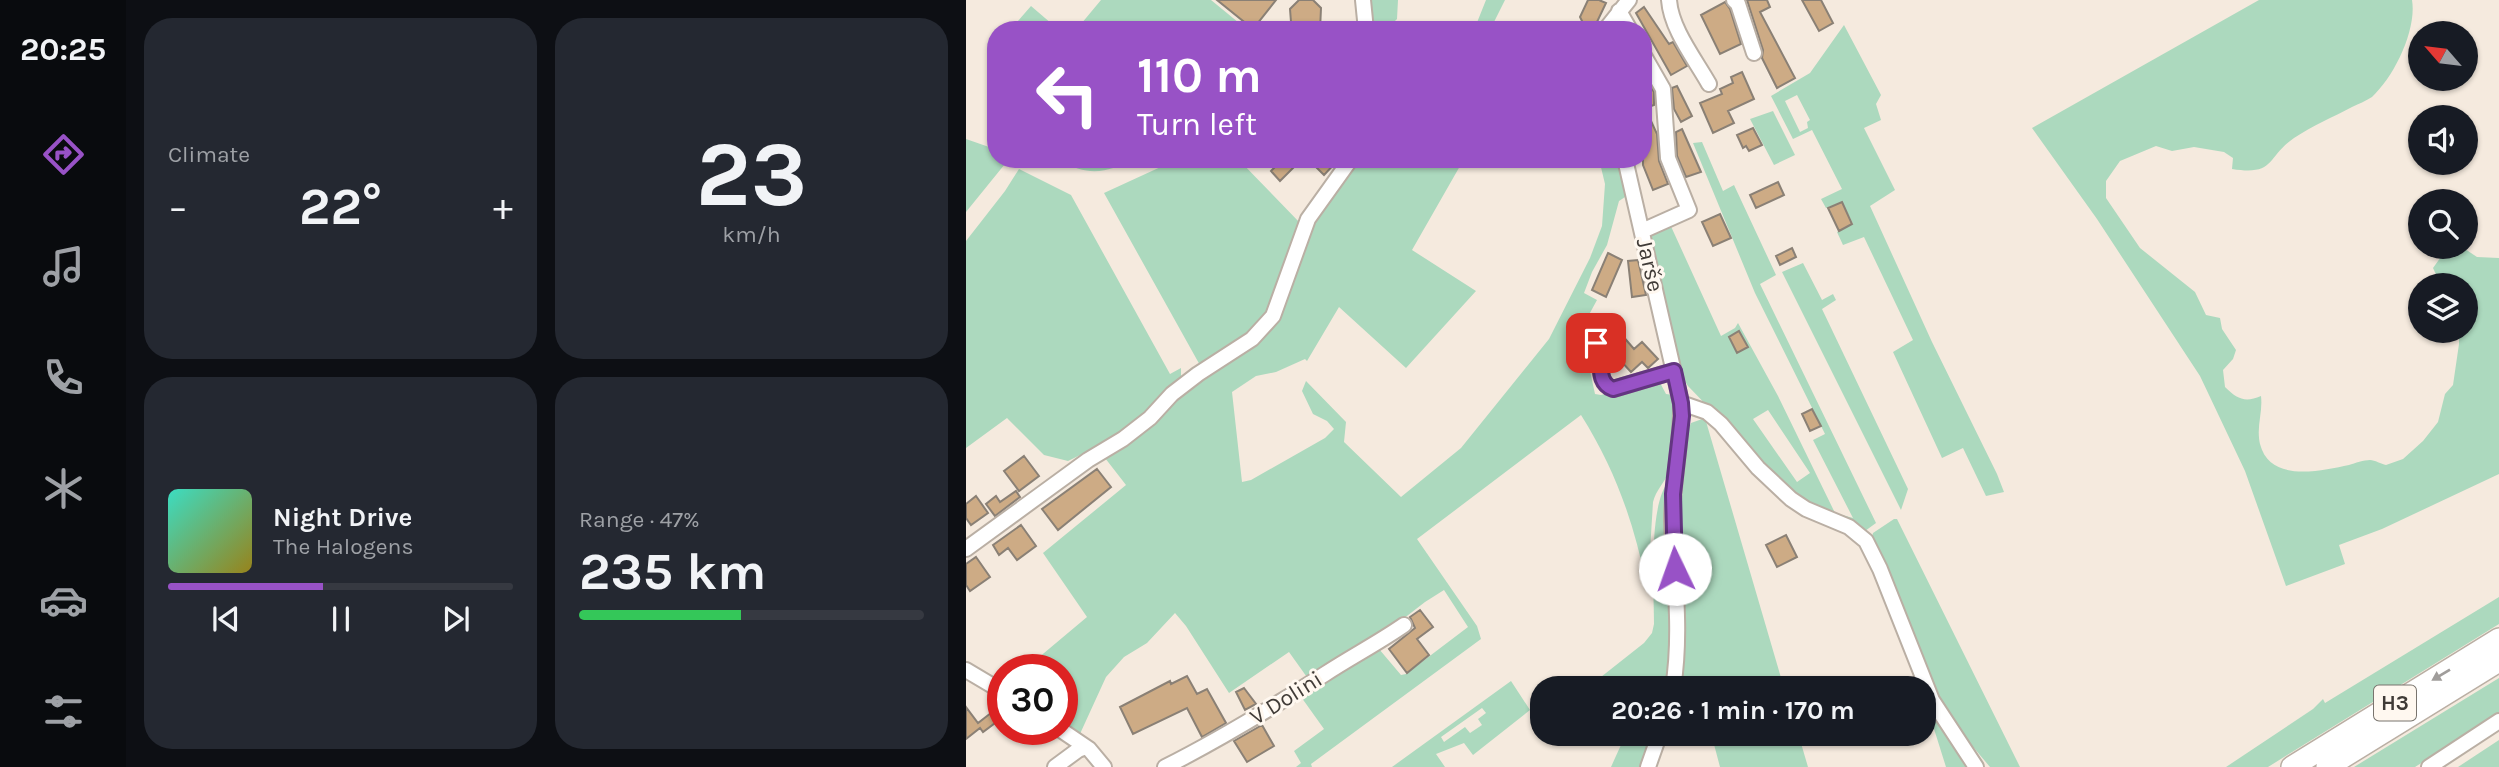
<!DOCTYPE html>
<html lang="en">
<head>
<meta charset="utf-8">
<style>
  body { margin:0; font-family:Karla,sans-serif; background:#242831; color:#f1f3f6; height:100vh; display:flex; flex-direction:column; font-size:26px; white-space:nowrap }
  * { box-sizing:border-box; margin:0 }
  p { font-size:23px; color:#9ea1a6 }
  .icon { flex:none; width:38px; height:38px; fill:none; stroke:currentColor; stroke-width:2; stroke-linecap:round; stroke-linejoin:round }
  .map { position:relative; flex:1; overflow:hidden }
  .drawer { display:flex; flex-direction:column; gap:18px; padding:18px; background:#0d0f14; width:840px }
  .drawer>* { flex:none }
  .top-card { position:absolute; left:21px; top:21px; width:665px; height:147px; border-radius:28px; box-shadow:0 2px 5px #0004; background:#9852c6; color:#fff; overflow:hidden }
  .needle { width:46px; rotate:298deg }
  .fabs { position:absolute; left:1442px; top:21px; display:grid; gap:14px }
  .fabs a { display:grid; place-items:center; width:70px; height:70px; border-radius:50%; background:#171b24; box-shadow:0 2px 5px #0004; font-size:35px }
  .speed { position:absolute; left:21px; top:654px; display:flex; gap:14px; font-size:35px; font-weight:700; text-align:center }
  .speed>* { display:grid; place-content:center; width:91px; height:91px; border-radius:50%; background:#171b24; box-shadow:0 2px 5px #0004; line-height:1 }
  .speed .limit { border:10px solid #d22; background:#fff; color:#111 }
  .pin { position:absolute; display:grid; place-items:center; width:60px; height:60px; color:#fff; margin:-30px; border-radius:14px; box-shadow:0 4px 10px #0006 }
  .me { position:absolute; width:77px; margin:-38px; rotate:357deg; stroke-linejoin:round; filter:drop-shadow(0 0 5px #0008) }
  .turn { display:flex; align-items:center; gap:24px; height:147px; padding:0 35px; font-size:32px }
  .turn .icon { width:91px; height:91px; stroke-width:2.5 }
  .turn b { display:block; font-size:49px; line-height:60px }
  .big { font-size:52px; font-weight:700; line-height:1.1 }
  .drawer .tile { flex:1; display:flex; flex-direction:column; justify-content:center; gap:10px; min-width:0; padding:0 24px; border-radius:28px; background:#242831 }
  .drawer .dial { align-items:center; gap:0 }
  .dial b { font-size:91px; line-height:1 }
  .song { display:flex; align-items:center; gap:21px }
  .cover { width:84px; height:84px; border-radius:10px; background:linear-gradient(135deg,hsl(170 70% 55%),hsl(50 70% 35%)) }
  .played { height:7px; border-radius:4px; background:linear-gradient(90deg,#9852c6 45%,#363941 45%) }
  .keys { display:flex; justify-content:space-around; direction:ltr }
  .heat { display:flex; justify-content:space-between; align-items:center; font-size:38px; direction:ltr }
  .charge { height:10px; border-radius:5px; background:linear-gradient(90deg,#34c759 47%,#363941 0) }
  .drawer .tiles { flex:1; display:grid; gap:18px; grid-template-columns:repeat(2,1fr) }
  .trip { position:absolute; left:564px; top:676px; width:406px; height:70px; border-radius:28px; background:#171b24; box-shadow:0 2px 5px #0004; font-weight:700; line-height:70px; text-align:center }
  main { display:flex; flex:1; min-height:0 }
  .menu { display:flex; flex-direction:column; width:126px; justify-content:space-around; align-items:center; background:#090b0e; color:#9ea1a6 }
  .menu .icon { width:49px; height:49px }
  .menu .on { color:#9852c6 }
  .menu b { font-size:32px; color:#f1f3f6 }
  .map>svg:first-child { display:block }
  .green { fill:#acd9be; fill-rule:evenodd }
  .building { fill:#cdab85; stroke:#8a8075; stroke-width:2 }
  .lines { fill:none; stroke-linecap:round; stroke-linejoin:round }
  .minor-casing { stroke:#baafa4; stroke-width:18 }
  .highway-casing { stroke:#baafa4; stroke-width:24 }
  .minor { stroke:#fff; stroke-width:14 }
  .highway { stroke:#fff; stroke-width:21 }
  .oneway { fill:#a09d9b }
  .route-casing { stroke:#633581; stroke-width:18 }
  .route { stroke:#9852c6; stroke-width:12 }
  .labels { text-anchor:middle; dominant-baseline:central; stroke-width:6; stroke-linejoin:round; paint-order:stroke }
  .shield { fill:#fff8f0; stroke:#79746e; stroke-width:2 }
  .shield-label { font-size:21px; font-weight:bold; fill:#403b37 }
  .street-label { font-size:23px; fill:#403b37; stroke:#fff8f0 }
</style>
</head>
<body>
<main>
<nav class="menu">
<b>20:25</b>
<svg class="icon on" aria-label="directions" viewBox="0 0 24 24"><path d="M12 3l9 9-9 9-9-9zM9 14v-3h6M13 9l2 2-2 2"/></svg>
<svg class="icon" aria-label="music" viewBox="0 0 24 24"><path d="M9 18V5l10-2v13"/><circle cx="6" cy="18" r="3"/><circle cx="16" cy="16" r="3"/></svg>
<svg class="icon" aria-label="phone" viewBox="0 0 24 24"><path d="M5 4h4l2 5-3 2q2 4 5 5l2-3 5 2v4C11 20 4 13 5 4z"/></svg>
<svg class="icon" aria-label="climate" viewBox="0 0 24 24"><path d="M12 3v18M4 7l16 10M4 17L20 7"/></svg>
<svg class="icon" aria-label="car" viewBox="0 0 24 24"><path d="M5 17H2v-5l4-1 3-4h7l3 4 3 1v5h-3M9 17h6M6 11h13"/><circle cx="7" cy="17" r="2"/><circle cx="17" cy="17" r="2"/></svg>
<svg class="icon" aria-label="filters" viewBox="0 0 24 24"><path d="M4 7h16M4 17h16"/><circle cx="9" cy="7" r="2"/><circle cx="15" cy="17" r="2"/></svg>
</nav>
<section class="drawer">
<div class="tiles">
<div class="tile"><p>Climate</p>
<div class="heat"><a>−</a><b class="big">22°</b><a>+</a></div>
</div>
<div class="tile dial"><b>23</b><p>km/h</p></div>
<div class="tile">
<div class="song"><i class="cover"></i><div><b>Night Drive</b><p>The Halogens</p></div></div>
<div class="played"></div>
<div class="keys"><svg class="icon" aria-label="previous" viewBox="0 0 24 24"><path d="M18 5L8 12l10 7zM5 5v14"/></svg><svg class="icon" aria-label="pause" viewBox="0 0 24 24"><path d="M8 5v14M16 5v14"/></svg><svg class="icon" aria-label="next" viewBox="0 0 24 24"><path d="M6 5l10 7-10 7zM19 5v14"/></svg></div>
</div>
<div class="tile"><p>Range · 47%</p><b class="big">235 km</b><div class="charge"></div></div>
</div>
</section>
<div class="map">
<svg width="1533" height="767" viewBox="0 0 1533 767">
  <rect width="100%" height="100%" fill="#f5eade"/>
  <path class="green" d="M135,0H245L278,27L275,30H110Z
    M400,0H432L431,19L429,21L444,26V30H404Z
    M520,0H539L524,30H508Z
    M1293,0H1446C1451,30 1428,77 1406,97C1400,101 1392,104 1386,107C1367,117 1346,126 1328,138C1300,157 1310,176 1266,169L1267,158L1258,152L1228,147L1206,151L1190,146L1154,161L1140,181V198L1174,248L1229,292L1240,315L1254,318L1256,329L1270,350L1267,359L1257,370L1259,387C1271,399 1279,403 1295,396C1297,413 1290,426 1294,444C1304,483 1354,471 1383,465C1389,463 1398,460 1404,460C1409,460 1415,464 1420,465L1437,459L1457,441L1472,422L1479,394L1487,385L1493,344V331H1500V285H1475L1467,268L1482,247H1496L1511,257L1533,258V474L1416,529L1373,545L1379,564L1320,586L1279,471L1234,376L1131,219L1066,128Z
    M65,6L86,24L81,30H44Z
    M878,25L915,95L910,104L915,120L898,128L929,190L904,206L966,342L1031,474L1038,492L1020,496L997,448L976,458L927,352L947,340L898,237L877,245L871,232L887,224L876,202L860,208L855,199L876,189L846,130L827,139L805,96L844,73ZM831,95L844,120L841,122L842,128L834,132L819,101Z
    M807,111L829,155L808,165L784,119Z
    M0,139L23,147L27,141L30,142V159H43L0,212Z
    M736,142L757,191L768,185L810,275L794,284L910,523L899,531L825,493L722,386L715,375L698,309L699,298L693,288L681,234L703,222L755,336L769,328L772,323L812,396L869,513L887,518L847,440L859,434L789,293L727,143ZM802,410L844,473L831,482L787,419Z
    M91,159H175C138,171 127,179 91,159Z
    M212,159H272L336,225L320,270L295,325L235,367L138,193Z
    M389,159H498L446,250L510,291L440,368L373,307L341,361L339,359L310,372L290,376L266,392L276,482L285,480L359,438L368,429L361,421L347,414L336,391L340,381L380,422L378,442L435,497L495,448L583,339L624,258L636,226L639,184L633,159H654L662,195L653,201L641,245L626,272L618,293L631,300L619,322L618,344L606,354V359L614,367L624,371L629,394L635,395L692,379L700,394L707,395C709,415 711,454 703,472C698,483 690,490 687,502L682,584L680,582C667,520 649,469 615,415L451,539L511,626L515,639L345,764L346,767H330L335,763L328,751L358,729L333,694L413,649L435,675L440,674L502,627L478,590L459,602L406,643L343,680L323,652L263,693L220,626L209,613L181,643L158,657L140,677L113,736L96,725V670L59,669L121,617L77,553L160,485L139,458L189,421L211,397L286,345L347,218Z
    M53,169L105,195L204,374L215,368V378L155,435L102,461L78,455L41,418L0,448V241L39,191Z
    M837,263L856,300L867,294L870,300L856,309L942,489L935,510L816,272Z
    M739,418L818,688H711L717,631L716,571L712,510L722,430L725,423Z
    M703,481L707,598L700,688H621L678,643L686,633L688,624C688,591 682,504 703,481Z
    M928,519H931L1054,767H1024L981,716L965,683L906,537L907,533Z
    M1533,597V624L1302,767H1260L1347,709L1357,699L1359,703Z
    M1533,678V714L1449,767H1388Z
    M545,681L564,710L507,755L498,743L470,754L479,767H426ZM516,708L520,713L512,719L516,725L504,733L499,727L478,742L475,737Z
    M963,713H968L1001,767H980Z
    M657,733H688L674,767H645L659,736Z
    M745,733H832L842,767H754Z
    M1533,740V767H1492Z"/>
  <path class="building" d="M251,0H310L287,29Z
    M333,0H347L355,8L354,30H332L328,27L325,22L324,9Z
    M622,0H633L640,3L630,24L624,27L617,23L614,17Z
    M781,0H801L804,7L794,12L829,78L811,88L796,58L797,50Z
    M836,0H855L867,23L853,31Z
    M759,2L764,9L775,44L754,54L735,15Z
    M678,7L703,44L707,42L721,66L705,75L670,13Z
    M776,72L788,99L762,111L768,123L747,133L734,103L756,94L754,89L767,83L765,77Z
    M677,74L688,92V105L679,108L691,134L693,161L702,184L687,190L677,165Z
    M711,86L726,116L715,122L708,109L706,88Z
    M787,128L796,145L783,151L780,146L777,148L771,135Z
    M716,129L735,172L720,177L711,156L710,132Z
    M317,159H336L314,181L305,171Z
    M342,159H373L358,175Z
    M812,182L818,195L790,208L784,195Z
    M876,202L886,224L873,231L862,208Z
    M754,214L765,238L747,246L736,222Z
    M826,248L830,257L814,265L810,256Z
    M642,253L656,260L640,297L626,290Z
    M672,260L680,295L666,297L662,261Z
    M626,325L653,337L655,334L668,349L676,342L692,359L682,368L676,362L665,372L655,361L651,364L644,355L636,336L630,333L621,336Z
    M773,331L782,347L771,353L763,337Z
    M846,409L855,426L844,431L836,414Z
    M58,456L73,476L53,491L38,471Z
    M131,469L145,487L92,530L76,509Z
    M50,491L54,497L29,516L20,504L30,496L34,502Z
    M10,496L22,513L5,525L0,518V504Z
    M55,525L70,546L51,560L42,548L33,555L27,545Z
    M820,535L831,557L811,567L800,545Z
    M10,557L24,577L4,591L0,585V564Z
    M454,610L467,627L451,639L463,655L441,673L423,649L449,628L444,617Z
    M221,676L231,694L241,689L260,723L236,737L221,708L167,734L154,707L204,681L205,684Z
    M278,688L290,704L279,710L270,692Z
    M0,707L12,723L30,709L37,717L17,732L14,728L0,739Z
    M296,725L308,746L281,762L268,741Z"/>
  <g class="lines">
    <defs>
      <path id="minor" d="M397,0L400,30
        M703,0C705,29 729,59 743,84
        M768,0L772,4L788,53
        M653,11L664,30
        M639,30L663,0
        M659,159L715,403C716,443 706,482 706,521C708,577 716,632 707,688
        M676,231L723,210L702,158L697,89L677,54
        M630,343C640,358 627,381 647,389L708,371
        M715,403L741,412L755,424L792,468L825,499L840,509L883,527L900,541L914,569L966,700L1010,767
        M0,549L122,460L157,439L184,418L206,394L232,374L286,339L307,316L342,219L385,159
        M0,670L37,692
        M95,730L123,749L138,767
        M89,767L112,750L120,747
        M199,767C255,739 307,707 359,674C385,657 412,643 438,625
        M682,767L694,733
        M1463,767L1533,721"/>
      <path id="highway" d="M1326,767L1533,639
        M1361,767L1533,661"/>
    </defs>
    <use href="#minor" class="minor-casing"/>
    <use href="#highway" class="highway-casing"/>
    <use href="#minor" class="minor"/>
    <use href="#highway" class="highway"/>
  </g>
  <defs><path id="oneway-solid" d="M-6-.8H1V-3.2L6.5 0L1 3.2V.8H-6Z" transform="scale(1.75)"/></defs>
  <use class="oneway" href="#oneway-solid" transform="translate(1475 675) rotate(149)"/>
  <g class="lines">
    <defs>
      <path id="route" d="M630,343C640,358 627,381 647,389L708,371L715,403L716,416L707,494L709,569"/>
    </defs>
    <use href="#route" class="route-casing"/>
    <use href="#route" class="route"/>
  </g>
  <g class="labels">
    <rect class="shield" x="1408" y="685.5" width="42" height="35" rx="5"/>
    <g class="shield-label">
      <text x="1429" y="703">H3</text>
    </g>
    <g class="street-label">
      <text transform="translate(684 265) rotate(77)">Jarše</text>
      <text transform="translate(320 698) rotate(-32)">V Dolini</text>
    </g>
  </g>
</svg>
<div class="fabs">
<a><svg class="needle" viewBox="-14 -14 28 28"><path d="M0-13l5 13h-10z" fill="#e53935"/><path d="M0 13l5-13h-10z" fill="#9ea1a6"/></svg></a>
<a><svg class="icon" aria-label="sound" viewBox="0 0 24 24"><path d="M4 9h4l5-4v14l-5-4H4zM17 9q2 3 0 6"/></svg></a>
<a><svg class="icon" aria-label="search" viewBox="0 0 24 24"><circle cx="10" cy="10" r="6"/><path d="M15 15l6 6"/></svg></a>
<a><svg class="icon" aria-label="layers" viewBox="0 0 24 24"><path d="M12 4l9 5-9 5-9-5zM3 14l9 5 9-5"/></svg></a>
</div>
<div class="speed"><div class="limit">30</div></div>
<div class="pin" style="left:630px;top:343px;background:#d93025"><svg class="icon" aria-label="arrive" viewBox="0 0 24 24"><path d="M6 21V4h12l-3 4 3 4H6"/></svg></div>
<svg class="me" style="left:709px;top:569px" viewBox="-20 -20 40 40"><circle r="19" fill="#fff"/><path d="M0-13L10 11 0 6-10 11z" fill="#9852c6"/></svg>
<div class="trip">20:26 · 1 min · 170 m</div>
<div class="top-card">
<div class="turn"><svg class="icon" aria-label="left" viewBox="0 0 24 24"><path d="M17 20v-9H6M10 6l-5 5 5 5"/></svg><div><b>110 m</b>Turn left</div></div>
</div>
</div>
</main>
</body>
</html>
